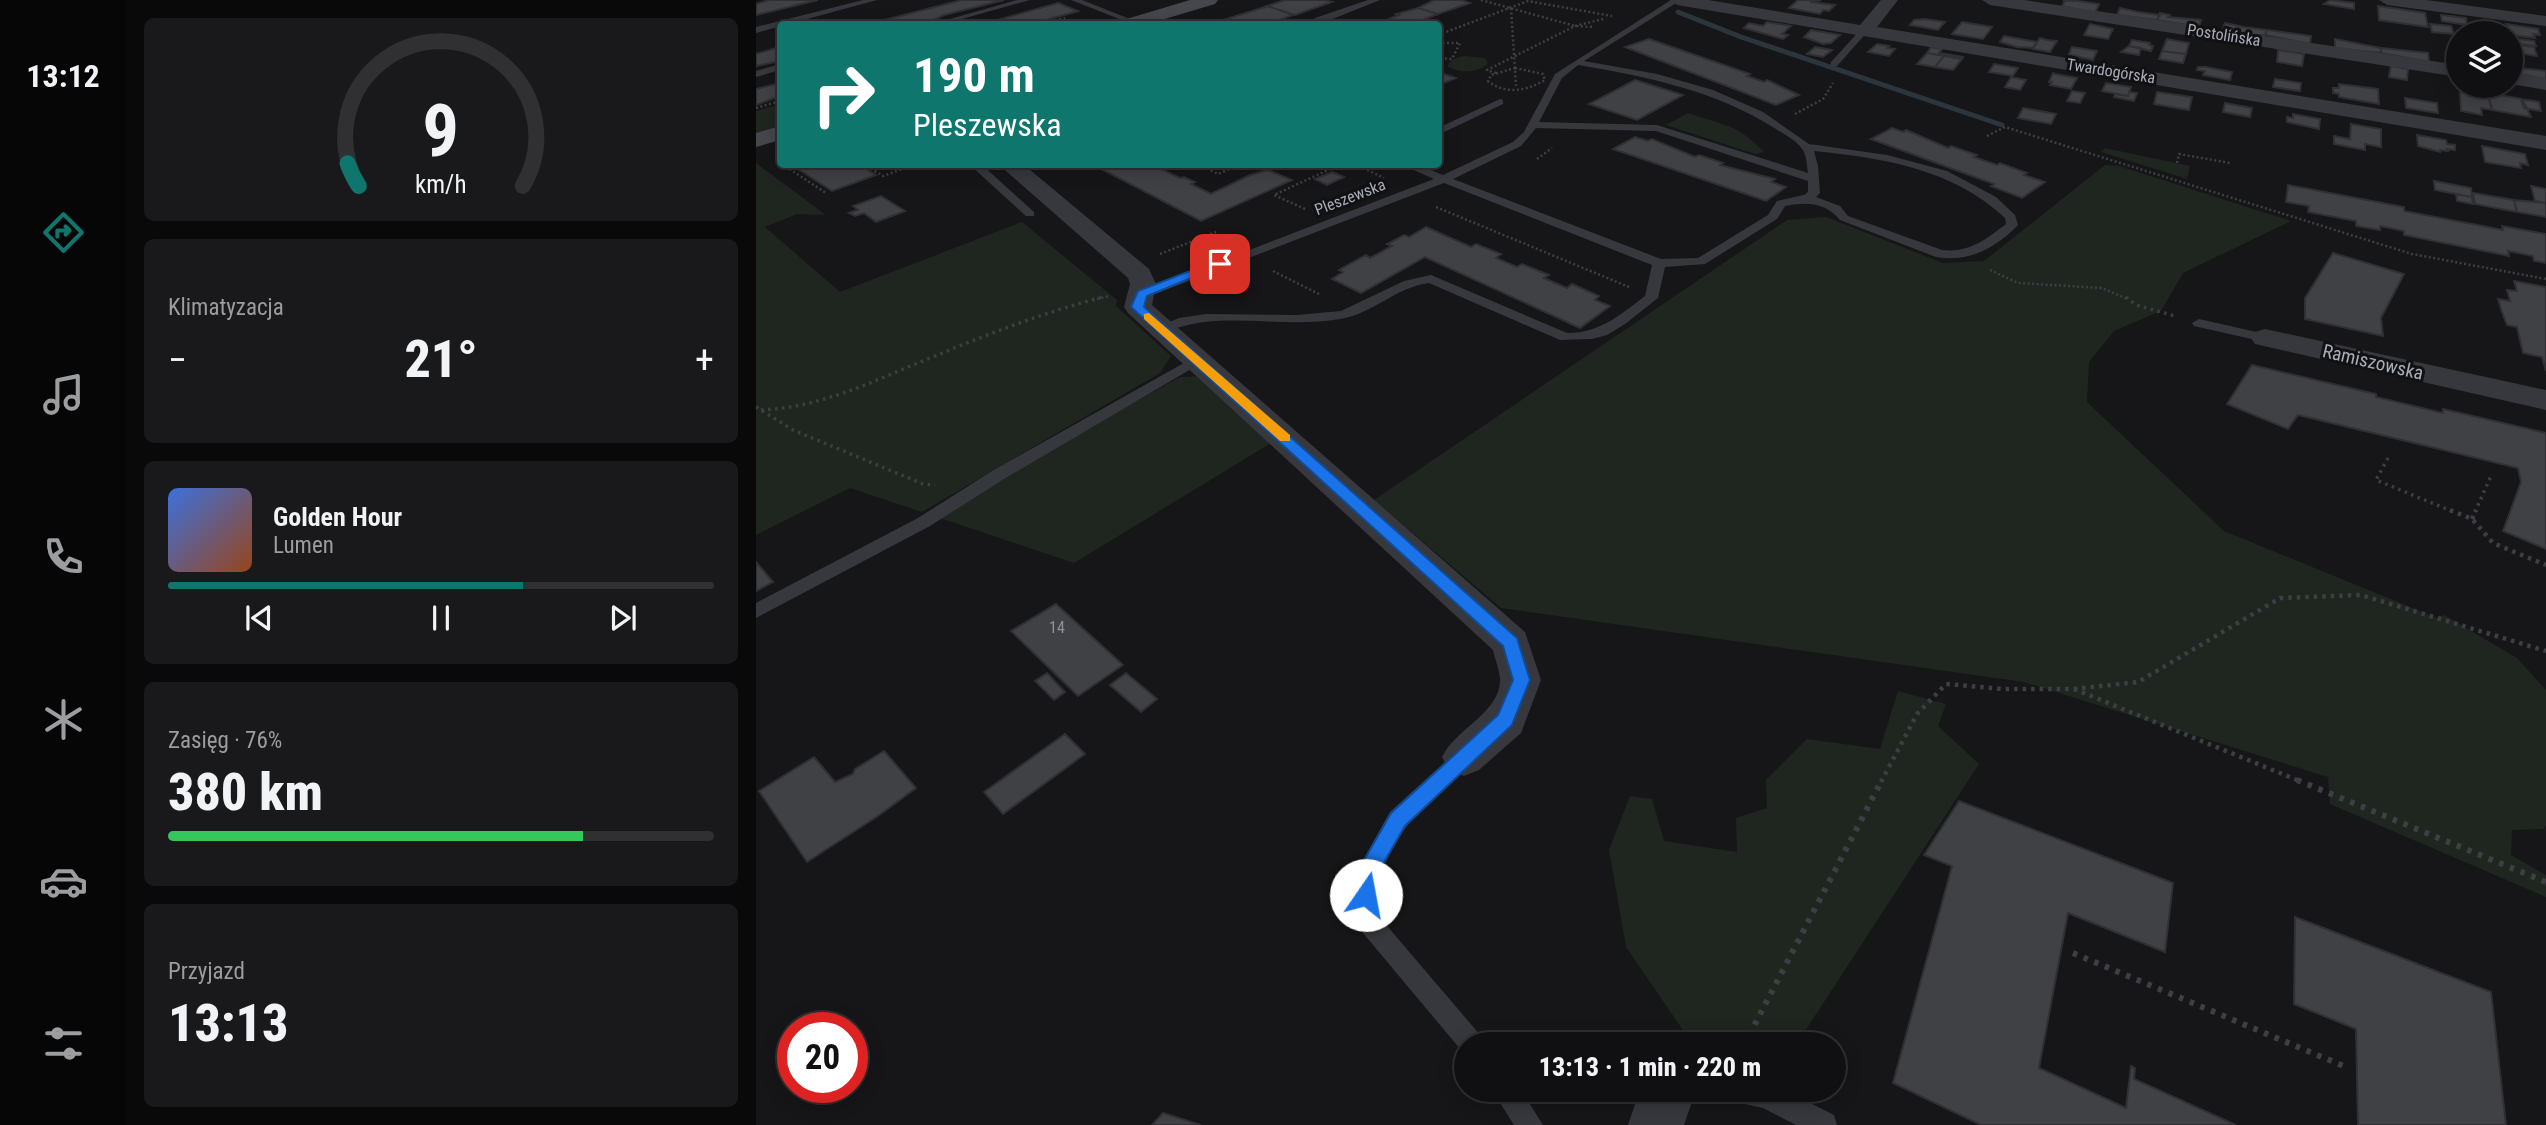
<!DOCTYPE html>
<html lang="pl">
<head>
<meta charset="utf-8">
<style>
  body { margin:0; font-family:"Roboto Condensed",sans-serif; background:#19191b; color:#f1f3f6; height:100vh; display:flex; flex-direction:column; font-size:26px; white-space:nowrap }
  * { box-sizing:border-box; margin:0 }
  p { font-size:23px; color:#9c9d9f }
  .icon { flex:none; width:38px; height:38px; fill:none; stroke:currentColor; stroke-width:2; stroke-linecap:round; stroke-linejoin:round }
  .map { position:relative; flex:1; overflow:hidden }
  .sheet { display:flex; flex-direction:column; gap:18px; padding:18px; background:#09090a; width:630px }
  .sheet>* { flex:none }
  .top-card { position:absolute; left:21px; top:21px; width:665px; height:147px; border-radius:7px; box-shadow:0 4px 18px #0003,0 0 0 2px #303032; background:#0f766e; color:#fff; overflow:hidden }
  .tools { position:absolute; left:1690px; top:21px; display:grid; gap:14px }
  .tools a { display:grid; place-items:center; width:77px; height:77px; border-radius:50%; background:#101012; box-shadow:0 4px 18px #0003,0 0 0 2px #303032; font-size:35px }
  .speed { position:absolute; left:21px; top:1012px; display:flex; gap:14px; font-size:35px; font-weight:700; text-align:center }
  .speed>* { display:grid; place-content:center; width:91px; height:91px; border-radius:50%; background:#101012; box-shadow:0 4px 18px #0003,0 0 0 2px #303032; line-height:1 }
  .speed .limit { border:10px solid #d22; background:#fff; color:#111 }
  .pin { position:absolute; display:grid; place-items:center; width:60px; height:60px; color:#fff; margin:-30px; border-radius:14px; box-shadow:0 4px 10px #0006 }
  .me { position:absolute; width:77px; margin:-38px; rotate:12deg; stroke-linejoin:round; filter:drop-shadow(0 0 5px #0008) }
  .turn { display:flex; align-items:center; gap:24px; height:147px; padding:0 21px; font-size:32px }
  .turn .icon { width:91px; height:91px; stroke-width:2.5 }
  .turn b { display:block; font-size:49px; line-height:60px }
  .big { font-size:52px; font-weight:800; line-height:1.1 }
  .sheet .card { flex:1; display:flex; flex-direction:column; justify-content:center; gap:10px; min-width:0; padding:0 24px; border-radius:10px; background:#19191b }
  .sheet .dial { align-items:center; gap:0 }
  .dial svg { height:182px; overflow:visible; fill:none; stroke:#303032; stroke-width:7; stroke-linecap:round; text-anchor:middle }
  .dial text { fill:#f1f3f6; stroke:none }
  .song { display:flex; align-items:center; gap:21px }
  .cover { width:84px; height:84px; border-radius:10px; background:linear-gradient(135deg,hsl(220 70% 55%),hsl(20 70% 35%)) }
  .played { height:7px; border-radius:4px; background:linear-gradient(90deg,#0f766e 65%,#303032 65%) }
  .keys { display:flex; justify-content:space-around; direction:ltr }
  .heat { display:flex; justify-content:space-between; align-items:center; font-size:38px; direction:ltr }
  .charge { height:10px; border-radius:5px; background:linear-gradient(90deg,#34c759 76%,#303032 0) }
  .trip { position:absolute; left:698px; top:1032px; width:392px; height:70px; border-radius:35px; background:#101012; box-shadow:0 4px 18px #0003,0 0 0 2px #303032; font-weight:800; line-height:70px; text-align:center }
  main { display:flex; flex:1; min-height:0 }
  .tab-bar { display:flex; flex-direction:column; width:126px; justify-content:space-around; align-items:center; background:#060607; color:#9c9d9f }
  .tab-bar .icon { width:49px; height:49px }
  .tab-bar .on { color:#0f766e }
  .tab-bar b { font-size:32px; color:#f1f3f6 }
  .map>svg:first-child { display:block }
  .green { fill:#1e261f }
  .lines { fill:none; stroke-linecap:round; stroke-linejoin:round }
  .stream { stroke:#2c353c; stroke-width:5 }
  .building { fill:#404145; stroke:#303034; stroke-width:2 }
  .path-far3 { stroke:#3d3f44; stroke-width:2.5; stroke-dasharray:2 2.5; stroke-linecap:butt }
  .path-far2 { stroke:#3d3f44; stroke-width:3.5; stroke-dasharray:2.5 4.5; stroke-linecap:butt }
  .path-far1 { stroke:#3d3f44; stroke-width:4.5; stroke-dasharray:3.5 5; stroke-linecap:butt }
  .path { stroke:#3d3f44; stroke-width:6; stroke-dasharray:4.5 7; stroke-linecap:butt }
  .lane { fill:#37383d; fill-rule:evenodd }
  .street { fill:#37383d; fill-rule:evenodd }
  .secondary { fill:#45474d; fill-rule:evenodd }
  .route { fill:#1a73e8; stroke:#114b97; stroke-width:2 }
  .slow { fill:#f59e0b }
  .labels { text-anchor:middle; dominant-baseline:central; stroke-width:6; stroke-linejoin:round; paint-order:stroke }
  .far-street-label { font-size:16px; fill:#a8adb8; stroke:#111113 }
  .number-label { font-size:16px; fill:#8e929b }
  .street-label { font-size:19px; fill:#a8adb8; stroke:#111113 }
</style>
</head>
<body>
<main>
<nav class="tab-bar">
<b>13:12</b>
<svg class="icon on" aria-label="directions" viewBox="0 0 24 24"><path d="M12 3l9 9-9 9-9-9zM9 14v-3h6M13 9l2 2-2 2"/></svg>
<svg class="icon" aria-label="music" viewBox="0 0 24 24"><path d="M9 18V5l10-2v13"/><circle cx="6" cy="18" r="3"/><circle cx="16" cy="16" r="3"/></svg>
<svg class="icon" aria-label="phone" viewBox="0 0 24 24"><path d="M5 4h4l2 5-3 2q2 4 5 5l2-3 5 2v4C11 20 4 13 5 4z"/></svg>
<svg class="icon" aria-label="climate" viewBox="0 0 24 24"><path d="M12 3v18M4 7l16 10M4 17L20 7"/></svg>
<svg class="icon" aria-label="car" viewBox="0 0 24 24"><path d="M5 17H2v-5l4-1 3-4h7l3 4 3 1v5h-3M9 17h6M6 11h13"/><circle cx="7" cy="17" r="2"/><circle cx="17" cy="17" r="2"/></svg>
<svg class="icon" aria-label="filters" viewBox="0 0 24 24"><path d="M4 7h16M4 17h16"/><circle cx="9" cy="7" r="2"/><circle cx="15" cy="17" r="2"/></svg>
</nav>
<section class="sheet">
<div class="card dial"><svg viewBox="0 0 100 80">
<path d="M14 69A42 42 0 1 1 86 69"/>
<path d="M14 69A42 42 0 0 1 9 59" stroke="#0f766e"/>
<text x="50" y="56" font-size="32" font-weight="700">9</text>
<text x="50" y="72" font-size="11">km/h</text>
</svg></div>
<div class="card"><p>Klimatyzacja</p>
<div class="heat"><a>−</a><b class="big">21°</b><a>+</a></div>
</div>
<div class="card">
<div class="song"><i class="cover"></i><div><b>Golden Hour</b><p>Lumen</p></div></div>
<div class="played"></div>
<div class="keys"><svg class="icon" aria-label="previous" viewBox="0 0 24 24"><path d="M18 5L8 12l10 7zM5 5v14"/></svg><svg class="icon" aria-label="pause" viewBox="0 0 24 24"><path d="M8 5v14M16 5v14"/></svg><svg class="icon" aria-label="next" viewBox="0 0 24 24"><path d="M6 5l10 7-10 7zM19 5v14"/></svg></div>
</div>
<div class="card"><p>Zasięg · 76%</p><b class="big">380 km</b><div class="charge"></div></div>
<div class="card"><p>Przyjazd</p><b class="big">13:13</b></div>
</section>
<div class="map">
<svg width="1790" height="1125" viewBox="0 0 1790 1125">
  <rect width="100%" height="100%" fill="#161618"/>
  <path class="green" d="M707,56L729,58L732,64C720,73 703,74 691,66L695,60Z
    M24,104V126L0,134V111Z
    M932,113C969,126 980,123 1008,152L999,154L910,125Z
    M1349,148L1434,166L1431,179L1345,152Z
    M0,163L70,215L41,214L9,227L84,292L266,222L361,300L360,306L415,356L404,373L166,512L94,488L0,535Z
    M1349,165L1363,166L1535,221L1427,273L1405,311L1358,331L1333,362L1331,402L1468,531L1681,618L1688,615L1761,658L1790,690V824L1788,829L1756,830L1755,855L1790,875V897L1574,804L1572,777L1268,682L745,608L618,500L1031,220L1070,217L1187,263L1228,261Z
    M447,376L515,443L318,563L184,518L298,447L424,377Z
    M1142,691L1190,704L1182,726L1223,764L1040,1045H943L935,1042L870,947L853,850L874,796L896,799L908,841L981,852L980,818L1011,808L1010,780L1051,739L1124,749Z"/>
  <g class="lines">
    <path class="stream" d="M922,12L985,37L1246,125"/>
  </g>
  <path class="building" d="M13,0H62L0,15V4Z
    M206,0H248L188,15L176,21L154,24H113Z
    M529,0H568L576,2L539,15L511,6Z
    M678,0H705L714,3L682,14L662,8Z
    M1042,0H1065L1054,2L1079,5L1073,11L1067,10L1064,14L1033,8Z
    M1574,0L1598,3V9L1568,4Z
    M1307,1H1322L1343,4L1339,13L1306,6L1309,1Z
    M302,3L322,11L276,24H227Z
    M512,6L537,15L512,24H454Z
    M1622,6L1669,13L1672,27L1623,20Z
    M662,8L682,14L656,24L630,20L643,15L640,14Z
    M1364,8L1382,12L1404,15L1401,20L1361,15Z
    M1404,13L1414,15L1412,17L1445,20L1443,27L1401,20Z
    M1685,15L1710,18L1711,25L1686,21Z
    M1169,19L1189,22L1182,30L1154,25L1158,20Z
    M1011,22L1035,26L1026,34L1032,35L1027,39L988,28L993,23L1007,26Z
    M1206,22L1236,27L1227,39L1196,34Z
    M1469,23L1488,27L1511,30L1509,35L1497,36L1466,31Z
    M1334,24L1357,29L1352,39L1328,35Z
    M1674,24L1695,26L1698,34L1676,32Z
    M1750,24L1782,29L1784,35L1777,34L1779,38L1755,35Z
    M1055,30L1084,35L1075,43L1067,44L1048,37Z
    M1511,30L1555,36L1554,44L1509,35Z
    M1248,36L1281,42L1277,48L1261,47L1244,42Z
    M1284,38L1291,40L1301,41L1294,52L1277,49Z
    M1755,38L1778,41L1780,46L1755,43Z
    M893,39L994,74L991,76L1008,82L1011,80L1043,95L1020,105L869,47Z
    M1411,39L1433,43L1430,54L1406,51Z
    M1579,39L1625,48V53L1579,48Z
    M1376,40L1394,43L1393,45L1397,46L1395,51L1373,46Z
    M1121,44L1133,46L1131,48L1139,49L1133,56L1112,52Z
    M1755,44L1778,47L1781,56L1755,52Z
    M1373,46L1385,48L1383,55L1365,52Z
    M23,47L24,61L0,66V54Z
    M1059,47L1076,50L1067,57L1051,54Z
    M1175,47L1186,49L1183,53L1207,57L1206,59L1171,53Z
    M1316,47L1341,51L1337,60L1327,58L1313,54Z
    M1625,48L1672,53L1673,62L1625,53Z
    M1522,50L1548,54L1546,66L1521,62Z
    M1406,51L1430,54L1427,63L1403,59Z
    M1171,53L1188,56L1179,67L1161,64Z
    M1188,56L1206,59L1197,70L1179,67Z
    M1238,64L1262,68L1257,76L1233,72Z
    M1635,66L1652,69L1651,80L1633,77Z
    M1442,67H1450L1476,72L1474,80L1447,75L1449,71L1441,70Z
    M1755,67L1790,71V79L1757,73Z
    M682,72L700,78L685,84L682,83Z
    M1297,73L1299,74L1321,78L1315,89L1294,85L1296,82H1293Z
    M1255,77L1270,80L1264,90L1249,87Z
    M1519,79L1545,83L1544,91L1517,87Z
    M879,80L927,95L881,120L833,104Z
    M24,83V96L0,105V89Z
    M1350,83L1375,87L1372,96L1346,91Z
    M1583,84L1622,89L1623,104L1583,97V94L1577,93V88H1583Z
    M1316,91L1329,93L1324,103L1311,101Z
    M1704,91L1732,96L1736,110L1725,108L1726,115L1705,111Z
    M1373,92L1381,93L1378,101L1358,97L1359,94L1372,96Z
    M1401,92L1436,97L1433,110L1398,104Z
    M1732,93L1766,99L1775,117L1736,110Z
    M1649,98L1681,103L1682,113L1650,108Z
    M1765,99L1783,102L1785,111L1768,108Z
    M1469,103L1496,108L1494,117L1467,112Z
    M1267,108L1300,114L1295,124L1262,118Z
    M1537,114L1564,119L1563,129L1531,122V117L1537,118Z
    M1595,124L1625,129V147L1609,144V150L1578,144V136L1594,139Z
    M1136,128L1147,132L1150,130L1192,148L1195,146L1221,155L1218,157L1241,165L1244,163L1271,173L1268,175L1289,182L1266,198L1235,186L1238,184L1115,139Z
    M1661,135L1690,140L1691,144L1699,145V150L1691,149L1692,151L1684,150V152L1662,146Z
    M879,137L892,141L896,139L939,157L943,155L967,163L964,165L1019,179L1015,182L1030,187L1010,201L857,149Z
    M1726,146L1769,154L1772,165L1764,163L1765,168L1729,162Z
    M34,164H102L120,175L76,191Z
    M336,164H403L411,169L407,170L424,178L428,177L439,182L435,184L455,194L494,175L512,170L536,180L445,221Z
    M576,172L588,177L571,185L559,179Z
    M1678,181L1715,188L1716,197L1679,190Z
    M1532,185L1648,207V211L1747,230L1746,226L1790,234V263L1778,261L1777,256L1752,251L1753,256L1648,235V231L1624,226V230L1600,226V221L1552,212L1553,206L1530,202Z
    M1775,186L1790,189V203L1779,201Z
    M1717,193L1758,200L1761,212L1719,204Z
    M1700,194L1716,197L1717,204L1701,201Z
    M125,196L149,211L120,222L108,213L99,216L93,213L102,210L97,206Z
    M1758,200L1790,203V217L1761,212Z
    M670,227L715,247L720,244L745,254L740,258L761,267L766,264L793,275L788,278L811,288L816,284L843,296L839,300L854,306L824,328L669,257L605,293L576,279L587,272L583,270L610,255L614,258L636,246L631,244L648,235L653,237Z
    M1577,253L1648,274L1625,318L1627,336L1549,319V298Z
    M1758,281L1790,287V371L1786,357L1767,353L1761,327L1751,325L1746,312L1742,299L1754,301L1751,290L1761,291Z
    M1496,365L1620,394V397L1687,413V409L1790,433V549L1747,531L1765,482L1762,468L1542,415L1532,429L1471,404Z
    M0,562L17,582L0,591Z
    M300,604L367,665L322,696L255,631Z
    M291,673L309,692L298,700L279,681Z
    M370,673L401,699L385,712L354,685Z
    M309,734L329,754L247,814L228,792Z
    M128,751L160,788L122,816L51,862L3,791L58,757L79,782L97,774L99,769Z
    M1203,801L1417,883L1409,952L1312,913L1283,1068L1370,1108L1375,1066L1379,1068L1378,1079L1480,1125H1225L1137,1083L1196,866L1168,855Z
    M1539,917L1735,992L1750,1125H1602L1600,1029L1538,1004Z
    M407,1113L445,1125H396Z"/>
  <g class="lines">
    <path class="path-far3" d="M725,0L819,26L837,27
      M755,8L760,86
      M286,24L309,18
      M682,35L772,1L856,16
      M682,43H704L696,59L682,58
      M759,68L787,74L789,80C771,91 749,95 732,81L735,75Z
      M740,73L731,70L819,26L847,19
      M0,108L24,101
      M1039,114L1067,99L1077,83
      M1231,136L1249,127L1656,254L1790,279
      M781,159L796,148
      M1421,163L1423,154L1474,163
      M26,164L70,193
      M107,164L127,176L160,164
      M443,164L462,174L485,164
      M599,164L628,178
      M680,207L873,287
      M549,209L518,195L585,164
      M404,254L460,232
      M1234,270L1262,283L1346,288L1372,299
      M517,271L563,294
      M341,299L353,296"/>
    <path class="path-far2" d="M1370,297L1380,305L1419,316
      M0,407L37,430L167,484L179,485
      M5,410C69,407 121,379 179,356C234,333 290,312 347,297
      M1632,458L1620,480L1698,512
      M1719,512L1735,476"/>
    <path class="path-far1" d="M1694,510L1716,519L1737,543L1790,565
      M1716,519L1720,510
      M1318,689L1546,782
      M1125,782L1161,714L1190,684L1248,689H1317L1382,682L1524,598L1605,595L1790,651"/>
    <path class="path" d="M1541,780L1790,882
      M1317,953L1590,1067
      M988,1045L1126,780"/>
    <path class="lane" d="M107,0H121L0,33V27Z
      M261,0H274L188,24H176Z
      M315,0H326L384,23L376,24Z
      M612,0H624L564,24H556L559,18Z
      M915,0H925L828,61L901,74L957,90L1007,112L1053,144L1131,155L1191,171L1240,197L1259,215L1262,225C1240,248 1212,263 1180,257L1084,220C1069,202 1051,202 1029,206L1021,219L949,264L909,267L902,298L869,324L851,335L836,339L804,340L673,283C640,287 617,314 584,319C539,327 493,317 448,322C434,324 420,328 406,332L399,328L423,318L450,314L541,315L585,311L648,281L675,275L811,333C844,333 864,315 889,296L896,265L688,183L391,297H381L379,294L678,179L644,164H660L687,175L757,142L768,132L799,74ZM822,65C892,77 959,90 1020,129C1030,135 1043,142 1048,152C1051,159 1051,167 1052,173L901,125L783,122L806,78ZM780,128L900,131L1052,181V192L1048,195L1021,201L1012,215L942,258L905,259L697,179L765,146ZM1058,151C1127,158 1197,169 1249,218L1250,224C1229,240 1213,253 1186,250L1092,216L1084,206L1060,197L1064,193L1062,166Z
      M1106,28L1113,30L1081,66H1075V62Z
      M24,64V70L0,77V71Z
      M744,99L747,100V104L682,135V128Z
      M213,164H225L278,212V216H270Z
      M1443,319L1514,335L1516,338L1509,342L1438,326L1436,323Z
      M442,355L449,359L447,362L248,479L174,526L0,618V603L162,518L236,471Z
      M708,748L715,751L718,757L715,763C667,809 613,845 626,920L725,1036L729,1045H710V1056L607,933L598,895L606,862L634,812L701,751Z
      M736,1090H765L787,1125H758Z
      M962,1090H1028L1078,1115L1081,1125H1040L1007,1108L966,1099Z"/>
    <path class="street" d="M913,0H952L1104,25L1125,0H1142L1121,27L1790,136V150L921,5Z
      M1226,0H1268L1703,65V77L1234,5Z
      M1623,0H1670L1790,16V26L1631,5Z
      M1755,72L1790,78V90L1755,84Z
      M242,164H267L393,269L400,284L396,305L769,632L785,680L765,733L723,770L708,776L693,770L686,757C699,729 746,712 744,678C743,669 739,659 737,650L372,313L368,307L374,284L372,278Z
      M1509,329L1790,390V410L1499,344L1495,338L1499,332Z
      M884,1090H940L928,1125H872Z"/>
    <path class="secondary" d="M434,0H462L459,4L392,24H365L367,20Z
      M24,126V140L0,147V133Z"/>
  </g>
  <path class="route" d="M460,261L470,264L391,296L388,307L761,638L774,680L756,725L649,826L627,864L618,902L610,905L603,902L600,895L607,862L635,813L742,715L757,680L747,646L375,307L382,291Z"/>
  <path class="slow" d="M393,313L534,435V441H524L388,319V314Z"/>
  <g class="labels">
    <g class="far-street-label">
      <text transform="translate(1468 35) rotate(9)">Postolińska</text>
      <text transform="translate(1355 71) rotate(9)">Twardogórska</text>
      <text transform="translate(594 197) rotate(-21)">Pleszewska</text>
    </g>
    <g class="number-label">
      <text x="301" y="627">14</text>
    </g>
    <g class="street-label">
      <text transform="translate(1617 362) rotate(13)">Ramiszowska</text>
    </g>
  </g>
</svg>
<div class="tools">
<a><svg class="icon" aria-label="layers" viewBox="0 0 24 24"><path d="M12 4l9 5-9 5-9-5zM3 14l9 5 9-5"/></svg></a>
</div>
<div class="speed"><div class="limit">20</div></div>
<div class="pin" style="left:464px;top:264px;background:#d93025"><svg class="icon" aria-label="arrive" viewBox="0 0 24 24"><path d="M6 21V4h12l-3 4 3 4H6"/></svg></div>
<svg class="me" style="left:610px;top:895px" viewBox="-20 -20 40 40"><circle r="19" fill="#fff"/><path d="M0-13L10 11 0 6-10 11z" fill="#1a73e8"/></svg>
<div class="trip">13:13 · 1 min · 220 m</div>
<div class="top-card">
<div class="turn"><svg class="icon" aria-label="right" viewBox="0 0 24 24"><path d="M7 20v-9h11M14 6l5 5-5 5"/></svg><div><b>190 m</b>Pleszewska</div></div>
</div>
</div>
</main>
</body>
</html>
